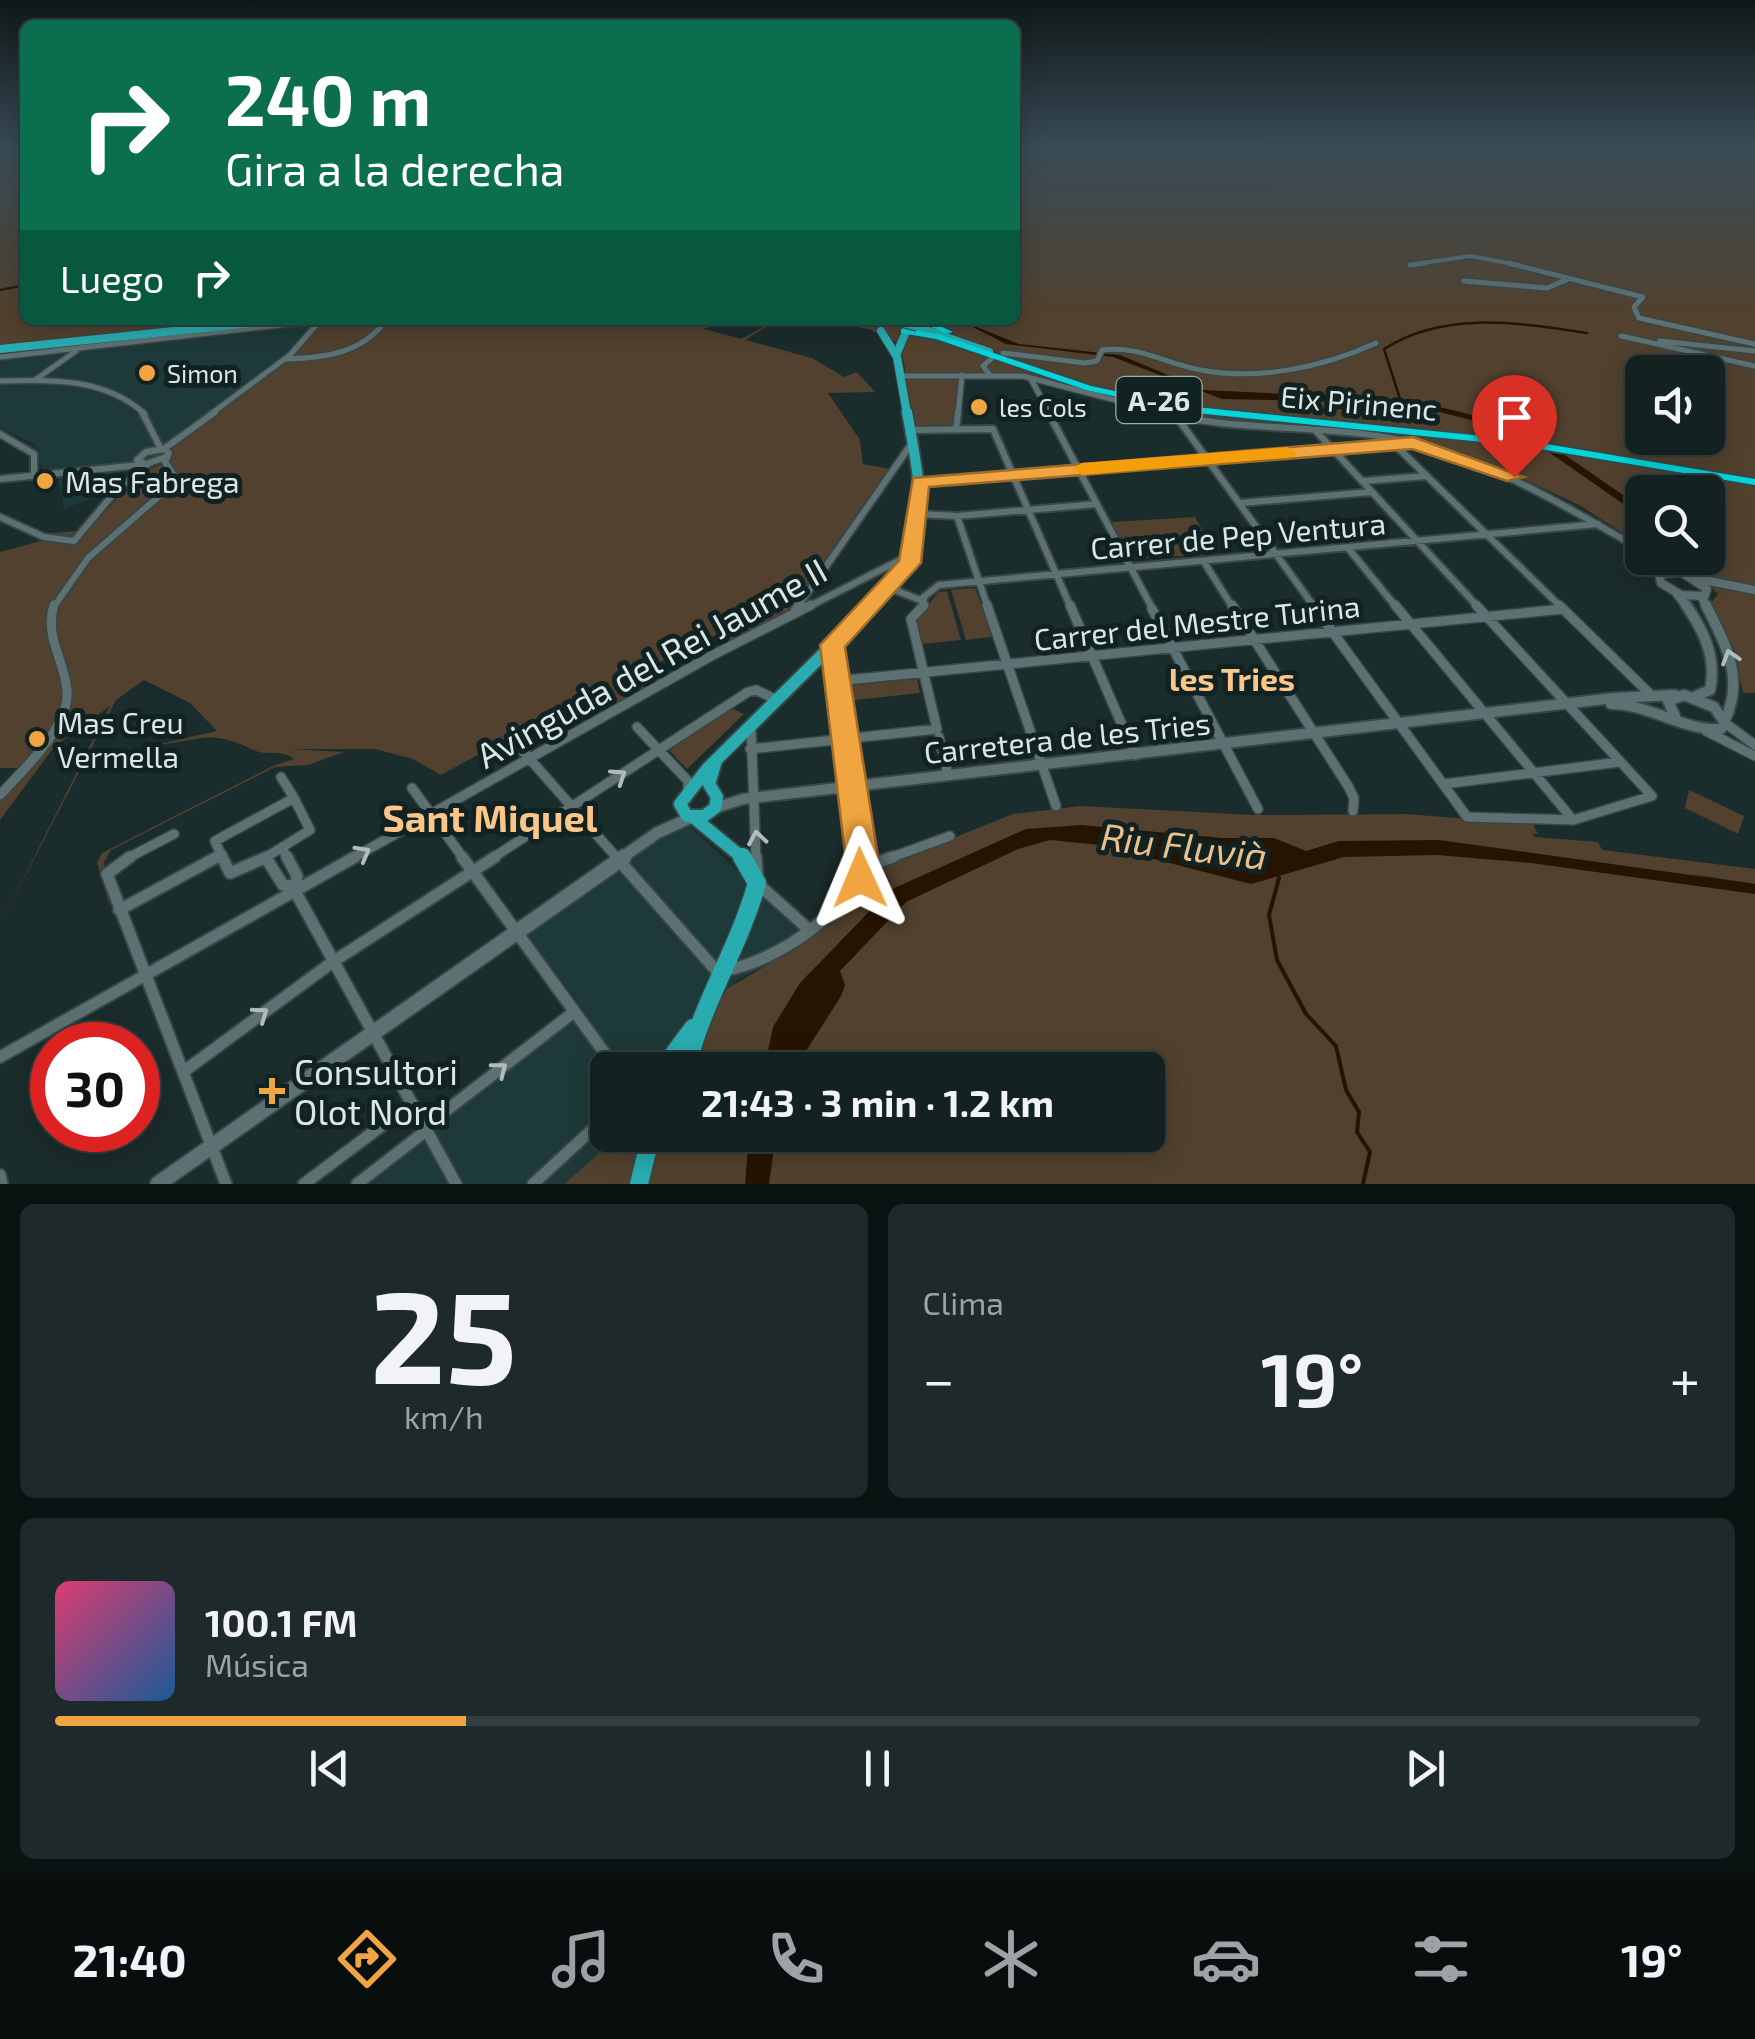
<!DOCTYPE html>
<html lang="es">
<head>
<meta charset="utf-8">
<style>
  body { margin:0; font-family:"Exo 2",sans-serif; background:#1d292a; color:#f1f3f6; height:100vh; display:flex; flex-direction:column; font-size:38px; white-space:nowrap }
  * { box-sizing:border-box; margin:0 }
  p { font-size:32px; color:#9da3a5 }
  .icon { flex:none; width:55px; height:55px; fill:none; stroke:currentColor; stroke-width:2; stroke-linecap:round; stroke-linejoin:round }
  .map { position:relative; height:1184px; overflow:hidden }
  .panel { display:flex; flex-direction:column; gap:20px; padding:20px; background:#0b1212; flex:1 }
  .panel>* { flex:none }
  .banner { position:absolute; left:20px; top:20px; width:1000px; height:305px; border-radius:15px; box-shadow:0 5px 25px #0003,0 0 0 2px #333e3f; background:#0b6e4f; color:#fff; overflow:hidden }
  .buttons { position:absolute; left:1625px; top:355px; display:grid; gap:20px }
  .buttons a { display:grid; place-items:center; width:100px; height:100px; border-radius:15px; background:#142121; box-shadow:0 5px 25px #0003,0 0 0 2px #333e3f; font-size:50px }
  .speed { position:absolute; left:30px; top:1022px; display:flex; gap:20px; font-size:50px; font-weight:700; text-align:center }
  .speed>* { display:grid; place-content:center; width:130px; height:130px; border-radius:50%; background:#142121; box-shadow:0 5px 25px #0003,0 0 0 2px #333e3f; line-height:1 }
  .speed .limit { border:15px solid #d22; background:#fff; color:#111 }
  .pin { position:absolute; display:grid; place-items:center; width:85px; height:85px; color:#fff; margin:-102px -42px; border-radius:50% 50% 50% 0; rotate:-45deg; box-shadow:0 0 10px #0007 }
  .pin .icon { rotate:45deg }
  .me { position:absolute; width:110px; margin:-55px; rotate:359deg; stroke-linejoin:round; filter:drop-shadow(0 0 8px #0008) }
  .turn { display:flex; align-items:center; gap:35px; height:210px; padding:0 40px; font-size:45px }
  .turn .icon { width:130px; height:130px; stroke-width:2.5 }
  .turn b { display:block; font-size:70px; line-height:85px }
  .then { display:flex; align-items:center; height:95px; padding:0 40px; background:#0003; gap:20px; font-size:38px }
  .big { font-size:75px; font-weight:700; line-height:1.1 }
  .panel .widget { flex:1; display:flex; flex-direction:column; justify-content:center; gap:15px; min-width:0; padding:0 35px; border-radius:15px; background:#1d292a }
  .panel .dial { align-items:center; gap:0 }
  .dial b { font-size:130px; line-height:1 }
  .song { display:flex; align-items:center; gap:30px }
  .cover { width:120px; height:120px; border-radius:15px; background:linear-gradient(135deg,hsl(340 70% 55%),hsl(210 70% 35%)) }
  .played { height:10px; border-radius:5px; background:linear-gradient(90deg,#f1a540 25%,#333e3f 25%) }
  .keys { display:flex; justify-content:space-around; direction:ltr }
  .heat { display:flex; justify-content:space-between; align-items:center; font-size:55px; direction:ltr }
  .panel .tiles { flex:1; display:grid; gap:20px; grid-template-columns:1fr 1fr }
  .widget:last-child { grid-column:span 2 }
  .trip { position:absolute; left:590px; top:1052px; width:575px; height:100px; border-radius:15px; background:#142121; box-shadow:0 5px 25px #0003,0 0 0 2px #333e3f; font-weight:700; line-height:100px; text-align:center }
  .tab-bar { display:flex; height:160px; justify-content:space-around; align-items:center; background:#080d0d; color:#9da3a5 }
  .tab-bar .icon { width:70px; height:70px }
  .tab-bar .selected { color:#f1a540 }
  .tab-bar b { font-size:45px; color:#f1f3f6 }
  .map>svg:first-child { display:block }
  .built { fill:#1e3939 }
  .green { fill:#51412e; fill-rule:evenodd }
  .water { fill:#261400 }
  .lines { fill:none; stroke-linecap:round; stroke-linejoin:round }
  .stream-far1 { stroke:#261400; stroke-width:2.5 }
  .stream { stroke:#261400; stroke-width:4 }
  .minor-far4-casing { stroke:#384647; stroke-width:6 }
  .minor-far3-casing { stroke:#384647; stroke-width:8 }
  .minor-far2-casing { stroke:#384647; stroke-width:10 }
  .minor-far1-casing { stroke:#384647; stroke-width:12 }
  .minor-casing { stroke:#384647; stroke-width:15 }
  .tertiary-far1-casing { stroke:#384647; stroke-width:11 }
  .tertiary-casing { stroke:#384647; stroke-width:14 }
  .secondary-far1-casing { stroke:#384647; stroke-width:15 }
  .secondary-casing { stroke:#384647; stroke-width:19 }
  .primary-far3-casing { stroke:#384647; stroke-width:10 }
  .primary-far2-casing { stroke:#384647; stroke-width:14 }
  .primary-far1-casing { stroke:#384647; stroke-width:16 }
  .primary-casing { stroke:#384647; stroke-width:21 }
  .motorway-casing { stroke:#384647; stroke-width:4 }
  .minor-far4 { stroke:#5e7172; stroke-width:4 }
  .minor-far3 { stroke:#5e7172; stroke-width:5 }
  .minor-far2 { stroke:#5e7172; stroke-width:6 }
  .minor-far1 { stroke:#5e7172; stroke-width:9 }
  .minor { stroke:#5e7172; stroke-width:11 }
  .tertiary-far1 { stroke:#5e7172; stroke-width:8 }
  .tertiary { stroke:#5e7172; stroke-width:10 }
  .secondary-far1 { stroke:#5e7172; stroke-width:11 }
  .secondary { stroke:#5e7172; stroke-width:15 }
  .primary-far3 { stroke:#29acb0; stroke-width:8 }
  .primary-far2 { stroke:#29acb0; stroke-width:10 }
  .primary-far1 { stroke:#29acb0; stroke-width:12 }
  .primary { stroke:#29acb0; stroke-width:18 }
  .motorway { fill:#05d4d9; fill-rule:evenodd }
  .primary-bridge-casing { stroke:#384647; stroke-width:10; stroke-linecap:butt }
  .primary-bridge { stroke:#29acb0; stroke-width:8 }
  .oneway { stroke:#afbdbd }
  .route { fill:#f1a540; stroke:#9d6b2a; stroke-width:2.5 }
  .slow { fill:#f59e0b }
  .poi-dot { fill:#f1a540; stroke:#122; stroke-width:4 }
  .labels { text-anchor:middle; dominant-baseline:central; stroke-width:10; stroke-linejoin:round; paint-order:stroke }
  .far-poi-label { font-size:25px; fill:#dbe6e6; stroke:#122; text-anchor:start }
  .shield { fill:#122; stroke:#9eabab; stroke-width:2.5 }
  .shield-label { font-size:28px; font-weight:bold; fill:#dbe6e6 }
  .street-label { font-size:30px; fill:#dbe6e6; stroke:#122 }
  .poi-label { font-size:30px; fill:#dbe6e6; stroke:#122; text-anchor:start }
  .neighbourhood-label { font-size:32px; font-weight:bold; fill:#fbc687; stroke:#122 }
  .near-street-label { font-size:35px; fill:#dbe6e6; stroke:#122 }
  .near-poi-label { font-size:35px; fill:#dbe6e6; stroke:#122; text-anchor:start }
  .near-neighbourhood-label { font-size:38px; font-weight:bold; fill:#fbc687; stroke:#122 }
  .near-water-label { font-size:38px; font-style:italic; fill:#eebf88; stroke:#122 }
</style>
</head>
<body>
<div class="map">
<svg width="1755" height="1184" viewBox="0 0 1755 1184">
  <rect width="100%" height="100%" fill="#1b2c2c"/>
  <path class="built" d="M320,322L290,357L174,446L168,461L112,470L120,487L64,509L57,470H42L35,444L0,428V356Z
    M684,821L806,935L781,957L737,980L680,1070H608V1135H620L564,1184H362L582,1008L524,930Z"/>
  <path class="green" d="M0,149H25V320H720L704,329L741,339L777,320L745,340L812,358L844,377L857,372L875,392L828,393L860,440L863,464L890,469L793,608L728,644L720,636L706,637L655,665L666,676L615,704L606,695L507,745L503,741L441,775L413,759L375,749H290L344,752L308,765L275,767L111,850L104,862L110,907L97,862L102,853L273,766L294,759C282,749 268,756 256,751C208,728 205,740 155,745L217,731L190,703L144,680L116,700L0,925L110,706L54,747L0,820V796L21,768H0V552L48,539L53,533L89,530L140,473L167,462L174,446L290,358L320,322L0,355Z
    M1015,149H1755V693H1743L1734,649L1710,604L1718,594L1701,576L1663,558H1708V492H1642V545L1579,505L1502,469L1396,437L1187,415L1015,373L906,374L900,344L869,329L809,320H1015ZM1642,372H1708V438H1642Z
    M957,377L960,379L954,426L913,427L904,378Z
    M1195,517L1216,554L1130,559L1112,522Z
    M975,588L992,637L966,640L951,590Z
    M947,591L961,640L922,644L916,619L939,592Z
    M917,679L920,693L846,701L844,686Z
    M731,708L744,714L687,769L668,749Z
    M1689,790L1744,816L1738,834L1685,808Z
    M1081,806L1254,815L1406,814L1521,823L1533,824L1538,834L1532,833L1535,837L1598,842L1602,850L1755,869V884L1692,874L1755,889V1184H564L620,1135H1148V1070H680L727,989L782,956L845,906L871,871L1013,814Z"/>
  <path class="water" d="M959,320L1019,344L1120,355L1204,390L1408,400L1461,412L1521,429L1549,444L1642,508V517L1520,432L1403,403L1222,399L1113,357L1006,344Z
    M1081,825L1222,838H1274L1306,851L1339,841L1439,840L1755,884V894L1531,863L1437,855L1344,857L1251,884L1100,845L1050,840L1018,849L906,902L840,971L845,985L841,996L794,1070H764L773,1027L800,983L890,890L1026,829Z
    M749,1135H776L769,1184H745Z"/>
  <g class="lines">
    <path class="stream-far1" d="M0,290L25,285
      M1401,402L1384,349C1445,310 1519,323 1587,333"/>
    <path class="stream" d="M1279,878L1269,915L1277,960L1306,1014L1336,1046L1346,1090L1359,1112L1357,1132L1370,1152L1363,1184"/>
    <defs>
      <path id="minor-far4" d="M1410,265L1470,256L1518,265"/>
      <path id="minor-far3" d="M1508,263L1643,297L1634,307L1639,318L1755,344
        M1410,265L1425,263
        M1464,281L1547,288L1566,280
        M1621,336L1755,366
        M1660,341L1755,351
        M1003,353L1085,363L1097,361L1102,350C1138,345 1167,364 1201,370C1258,381 1324,367 1376,343
        M0,357L324,320
        M286,359C325,358 363,353 386,320
        M990,375L983,366L991,359
        M900,376H1023L1169,414
        M1031,379L1050,414
        M35,380L76,351
        M0,381C52,379 105,378 145,414
        M211,414L290,355L319,322
        M958,414L962,375"/>
      <path id="minor-far2" d="M142,412L161,449
        M1048,412L1151,606
        M1160,412C1239,433 1325,423 1405,441C1492,461 1565,506 1642,550
        M1176,416L1315,608
        M910,430L993,429L1071,608
        M956,430L958,412
        M1315,430L1479,608
        M0,434L34,454V473
        M1394,444L1562,608
        M166,457L146,464L137,460L146,452L164,449L215,412
        M0,479L140,465
        M1363,481L1426,476
        M920,482L1404,444
        M1240,503L1372,492
        M918,514L957,516L1097,504
        M957,516L988,608
        M0,517L44,537L74,541L115,492L148,464
        M1348,548L1397,608
        M1643,558L1659,574
        M1656,558L1683,572
        M1204,562L1233,608
        M890,588L920,600L939,585L1598,524
        M53,608L88,558L173,484L175,477L165,462L169,453L164,449
        M797,608L912,443
        M806,608L906,557
        M921,608L924,599"/>
      <path id="minor-far1" d="M987,605L1056,806
        M1070,605L1135,755
        M1232,605L1348,786L1354,798L1353,811
        M1313,605L1467,817L1573,820L1652,796L1476,605
        M1395,605L1573,820
        M1559,605L1651,695
        M1152,609L1258,809
        M795,611L799,605
        M832,645L863,859
        M836,681L1563,609
        M1725,723L1755,745
        M536,724L521,735L520,748L618,859
        M751,726L756,859
        M637,727L688,781V791
        M1706,731L1755,756
        M939,737L948,775
        M750,749L937,729L911,619L924,605
        M281,777L294,798
        M1444,784L1620,762
        M412,788L464,859
        M0,795C23,770 70,727 67,690C64,660 44,635 54,605
        M282,848L288,859
        M126,859L174,834
        M213,859L222,854
        M223,859L215,841L294,798
        M263,859L310,830L294,798
        M351,859L711,656L811,605
        M491,859L748,692L756,690L777,700
        M887,859L950,836"/>
      <path id="minor" d="M130,857L107,874L226,1184
        M222,857L230,873L267,857
        M287,857L297,876L295,891
        M462,857L617,1070
        M616,857L721,976
        M756,857L757,875
        M266,858L283,885L293,886
        M862,868L893,857
        M757,883L806,927
        M295,891L456,1184
        M119,910L217,857
        M726,970C774,963 858,908 863,857
        M0,1057L355,857
        M183,1072L334,961L495,857
        M425,1127L574,1012
        M0,1175L2,1184
        M304,1184L412,1103
        M357,1184L427,1130
        M533,1184L608,1115"/>
      <path id="tertiary-far1" d="M1699,579L1755,590
        M1677,594L1688,608
        M1703,596L1681,595L1661,583L1659,574L1681,572L1707,589L1703,600L1707,608"/>
      <path id="tertiary" d="M1686,605C1704,631 1717,658 1710,690L1694,697
        M1706,605C1725,644 1745,677 1725,720
        M1611,704C1650,704 1683,731 1721,729L1725,723L1714,707L1684,695L1668,701L1675,716
        M715,808L743,799L1614,698L1675,695"/>
      <path id="secondary-far1" d="M620,859L657,833L692,817"/>
      <path id="secondary" d="M158,1184L624,857"/>
      <path id="primary-far3" d="M863,320L870,322
        M917,327L989,352
        M881,331L897,357L907,414
        M0,349L280,320
        M897,353L911,320"/>
      <path id="primary-far2" d="M870,608C935,543 922,495 907,412"/>
      <path id="primary-far1" d="M716,761L709,784L717,797L715,808L704,816H687L680,804L708,768L873,605
        M693,817L744,859"/>
      <path id="primary" d="M662,1070L693,1028
        M686,1070C701,1004 739,948 757,883L742,857
        M639,1184L651,1135"/>
      <path id="motorway" d="M916,320H927L953,332L946,334Z
        M904,328L941,335L1091,386L1186,406L1522,440L1755,479V485L1522,446L1186,412L1086,390L936,339L901,333V329Z"/>
    </defs>
    <use href="#minor-far4" class="minor-far4-casing"/>
    <use href="#minor-far3" class="minor-far3-casing"/>
    <use href="#minor-far2" class="minor-far2-casing"/>
    <use href="#minor-far1" class="minor-far1-casing"/>
    <use href="#minor" class="minor-casing"/>
    <use href="#tertiary-far1" class="tertiary-far1-casing"/>
    <use href="#tertiary" class="tertiary-casing"/>
    <use href="#secondary-far1" class="secondary-far1-casing"/>
    <use href="#secondary" class="secondary-casing"/>
    <use href="#primary-far3" class="primary-far3-casing"/>
    <use href="#primary-far2" class="primary-far2-casing"/>
    <use href="#primary-far1" class="primary-far1-casing"/>
    <use href="#primary" class="primary-casing"/>
    <use href="#motorway" class="motorway-casing"/>
    <use href="#minor-far4" class="minor-far4"/>
    <use href="#minor-far3" class="minor-far3"/>
    <use href="#minor-far2" class="minor-far2"/>
    <use href="#minor-far1" class="minor-far1"/>
    <use href="#minor" class="minor"/>
    <use href="#tertiary-far1" class="tertiary-far1"/>
    <use href="#tertiary" class="tertiary"/>
    <use href="#secondary-far1" class="secondary-far1"/>
    <use href="#secondary" class="secondary"/>
    <use href="#primary-far3" class="primary-far3"/>
    <use href="#primary-far2" class="primary-far2"/>
    <use href="#primary-far1" class="primary-far1"/>
    <use href="#primary" class="primary"/>
    <use href="#motorway" class="motorway"/>
    <defs>
      <path id="primary-bridge" d="M892,320L917,327"/>
    </defs>
    <use href="#primary-bridge" class="primary-bridge-casing"/>
    <use href="#primary-bridge" class="primary-bridge"/>
  </g>
  <defs><path id="oneway-chevron" d="M-2-3.5L2.5 0L-2 3.5" fill="none" stroke-width="1.6" stroke-linecap="round" stroke-linejoin="round" transform="scale(2.5)"/></defs>
  <g class="oneway">
    <use href="#oneway-chevron" transform="translate(1730 657) rotate(-107)"/>
    <use href="#oneway-chevron" transform="translate(619 776) rotate(-34)"/>
    <use href="#oneway-chevron" transform="translate(757 838) rotate(-99)"/>
    <use href="#oneway-chevron" transform="translate(363 853) rotate(-29)"/>
    <use href="#oneway-chevron" transform="translate(261 1014) rotate(-36)"/>
    <use href="#oneway-chevron" transform="translate(500 1069) rotate(-38)"/>
  </g>
  <linearGradient id="sky" x2="0" y2="1"><stop stop-color="#0f1818"/><stop offset="0.47" stop-color="#394b56"/><stop offset="1" stop-color="#394b56" stop-opacity="0"/></linearGradient>
  <rect width="1755" height="315" fill="url(#sky)"/>
  <path class="route" d="M1413,437L1524,477L1507,481L1412,449L929,487L921,563L845,647L878,856L870,887L860,891L849,887L820,645L899,561L913,478Z"/>
  <path class="slow" d="M1287,447L1297,453L1294,457L1082,475L1072,469L1082,463Z"/>
  <g class="poi-dot">
    <circle cx="147" cy="373" r="10"/>
    <circle cx="979" cy="407" r="10"/>
    <circle cx="45" cy="481" r="10"/>
    <circle cx="37" cy="739" r="10"/>
    <path d="M267 1076h10v10h10v10h-10v10h-10v-10h-10v-10h10z"/>
  </g>
  <g class="labels">
    <g class="far-poi-label">
      <text x="167" y="373">Simon</text>
      <text x="999" y="407">les Cols</text>
    </g>
    <rect class="shield" x="1116.5" y="377" width="85" height="46" rx="8"/>
    <g class="shield-label">
      <text x="1159" y="400">A-26</text>
    </g>
    <g class="street-label">
      <text transform="translate(1359 402) rotate(5)">Eix Pirinenc</text>
      <text transform="translate(1238 535) rotate(-5)">Carrer de Pep Ventura</text>
      <text transform="translate(1197 622) rotate(-6)">Carrer del Mestre Turina</text>
      <text transform="translate(1067 737) rotate(-6)">Carretera de les Tries</text>
    </g>
    <g class="poi-label">
      <text x="65" y="481">Mas Fabrega</text>
      <text x="57" y="722">Mas Creu<tspan x="57" dy="34">Vermella</tspan></text>
    </g>
    <g class="neighbourhood-label">
      <text x="1232" y="678">les Tries</text>
    </g>
    <g class="near-street-label">
      <text transform="translate(651 662) rotate(-29)">Avinguda del Rei Jaume II</text>
    </g>
    <g class="near-poi-label">
      <text x="294" y="1071">Consultori<tspan x="294" dy="40">Olot Nord</tspan></text>
    </g>
    <g class="near-neighbourhood-label">
      <text x="490" y="817">Sant Miquel</text>
    </g>
    <g class="near-water-label">
      <text transform="translate(1184 845) rotate(7)">Riu Fluvià</text>
    </g>
  </g>
</svg>
<div class="buttons">
<a><svg class="icon" aria-label="sound" viewBox="0 0 24 24"><path d="M4 9h4l5-4v14l-5-4H4zM17 9q2 3 0 6"/></svg></a>
<a><svg class="icon" aria-label="search" viewBox="0 0 24 24"><circle cx="10" cy="10" r="6"/><path d="M15 15l6 6"/></svg></a>
</div>
<div class="speed"><div class="limit">30</div></div>
<div class="pin" style="left:1514px;top:477px;background:#d93025"><svg class="icon" aria-label="arrive" viewBox="0 0 24 24"><path d="M6 21V4h12l-3 4 3 4H6"/></svg></div>
<svg class="me" style="left:860px;top:878px" viewBox="-20 -20 40 40"><path d="M0-17L14 15 0 8-14 15z" fill="#f1a540" stroke="#fff" stroke-width="4"/></svg>
<div class="trip">21:43 · 3 min · 1.2 km</div>
<div class="banner">
<div class="turn"><svg class="icon" aria-label="right" viewBox="0 0 24 24"><path d="M7 20v-9h11M14 6l5 5-5 5"/></svg><div><b>240 m</b>Gira a la derecha</div></div>
<div class="then">Luego<svg class="icon" aria-label="right" viewBox="0 0 24 24"><path d="M7 20v-9h11M14 6l5 5-5 5"/></svg></div>
</div>
</div>
<section class="panel">
<div class="tiles">
<div class="widget dial"><b>25</b><p>km/h</p></div>
<div class="widget"><p>Clima</p>
<div class="heat"><a>−</a><b class="big">19°</b><a>+</a></div>
</div>
<div class="widget">
<div class="song"><i class="cover"></i><div><b>100.1 FM</b><p>Música</p></div></div>
<div class="played"></div>
<div class="keys"><svg class="icon" aria-label="previous" viewBox="0 0 24 24"><path d="M18 5L8 12l10 7zM5 5v14"/></svg><svg class="icon" aria-label="pause" viewBox="0 0 24 24"><path d="M8 5v14M16 5v14"/></svg><svg class="icon" aria-label="next" viewBox="0 0 24 24"><path d="M6 5l10 7-10 7zM19 5v14"/></svg></div>
</div>
</div>
</section>
<nav class="tab-bar">
<b>21:40</b>
<svg class="icon selected" aria-label="directions" viewBox="0 0 24 24"><path d="M12 3l9 9-9 9-9-9zM9 14v-3h6M13 9l2 2-2 2"/></svg>
<svg class="icon" aria-label="music" viewBox="0 0 24 24"><path d="M9 18V5l10-2v13"/><circle cx="6" cy="18" r="3"/><circle cx="16" cy="16" r="3"/></svg>
<svg class="icon" aria-label="phone" viewBox="0 0 24 24"><path d="M5 4h4l2 5-3 2q2 4 5 5l2-3 5 2v4C11 20 4 13 5 4z"/></svg>
<svg class="icon" aria-label="climate" viewBox="0 0 24 24"><path d="M12 3v18M4 7l16 10M4 17L20 7"/></svg>
<svg class="icon" aria-label="car" viewBox="0 0 24 24"><path d="M5 17H2v-5l4-1 3-4h7l3 4 3 1v5h-3M9 17h6M6 11h13"/><circle cx="7" cy="17" r="2"/><circle cx="17" cy="17" r="2"/></svg>
<svg class="icon" aria-label="filters" viewBox="0 0 24 24"><path d="M4 7h16M4 17h16"/><circle cx="9" cy="7" r="2"/><circle cx="15" cy="17" r="2"/></svg>
<b>19°</b>
</nav>
</body>
</html>
